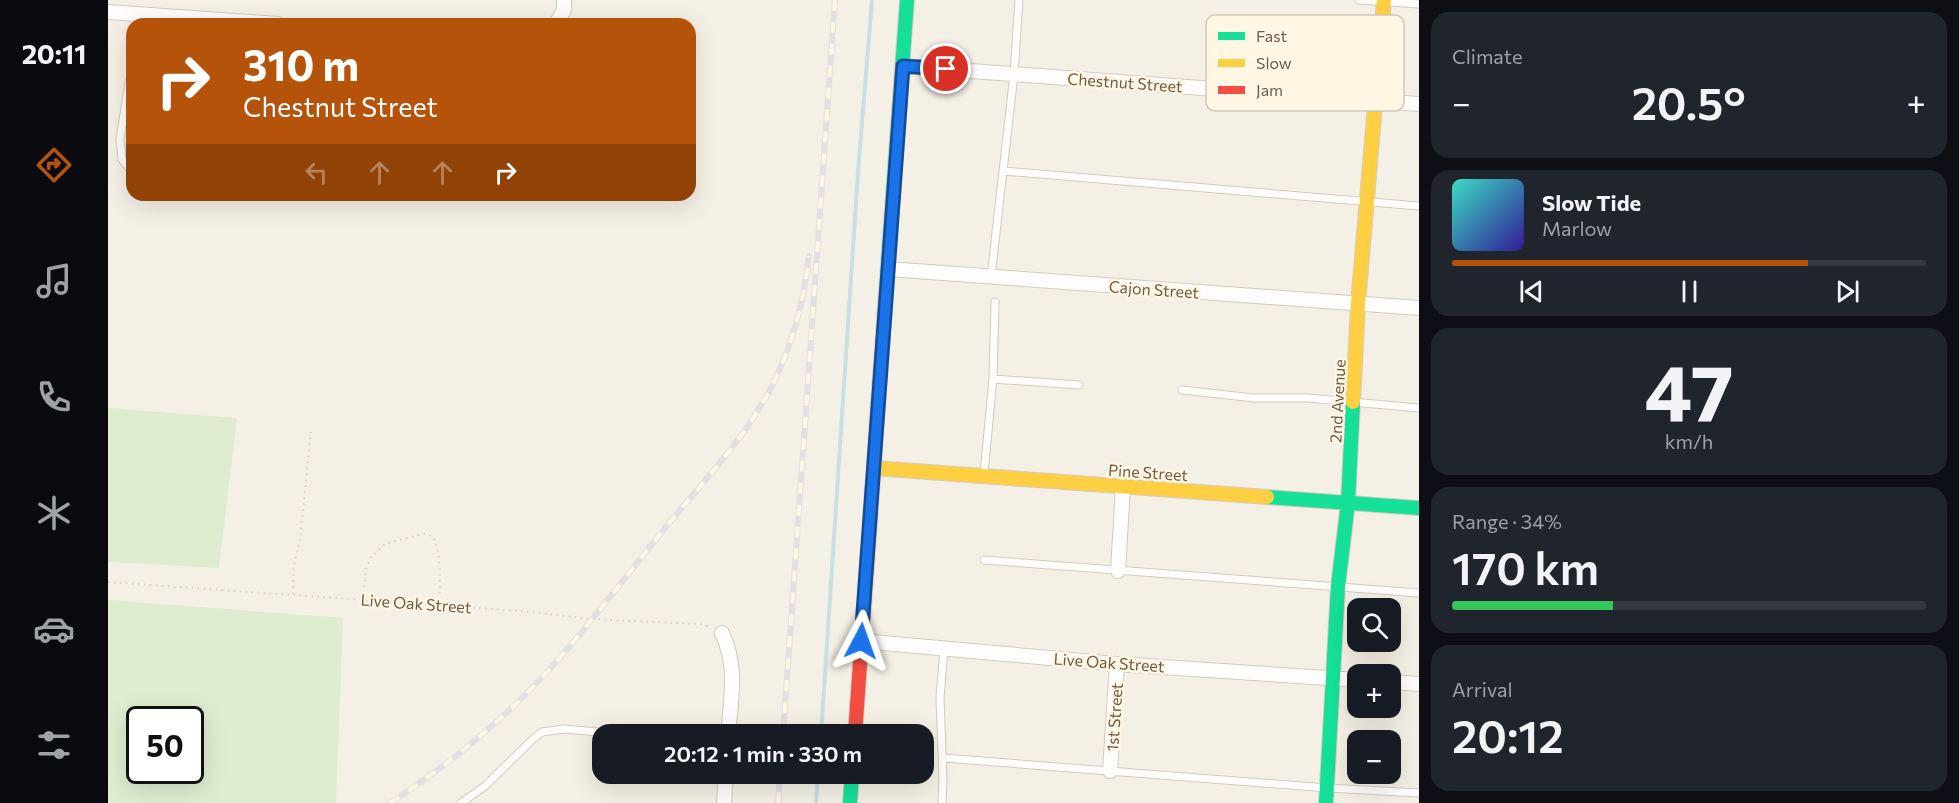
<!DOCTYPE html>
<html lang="en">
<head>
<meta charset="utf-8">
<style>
  body { margin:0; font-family:Commissioner,sans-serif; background:#20242c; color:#f1f3f6; height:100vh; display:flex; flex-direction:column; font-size:22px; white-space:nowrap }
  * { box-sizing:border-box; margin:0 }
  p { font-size:20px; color:#9ea1a6 }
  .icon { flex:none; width:33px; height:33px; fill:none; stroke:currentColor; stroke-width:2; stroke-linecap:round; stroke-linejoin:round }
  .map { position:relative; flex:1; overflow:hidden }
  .drawer { display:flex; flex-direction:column; gap:12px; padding:12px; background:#0d0f14; width:540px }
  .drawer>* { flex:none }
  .hud { position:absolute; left:18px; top:18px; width:570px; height:183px; border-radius:18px; box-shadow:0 6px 24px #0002; background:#b45309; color:#fff; overflow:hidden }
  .buttons { position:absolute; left:1239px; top:598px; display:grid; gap:12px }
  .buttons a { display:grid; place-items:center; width:54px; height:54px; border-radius:12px; background:#171b24; box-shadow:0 6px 24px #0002; font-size:30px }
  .speed { position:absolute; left:18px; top:706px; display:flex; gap:12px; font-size:30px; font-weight:700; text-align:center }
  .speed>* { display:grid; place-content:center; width:78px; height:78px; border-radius:50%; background:#171b24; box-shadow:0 6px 24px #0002; line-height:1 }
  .speed .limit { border:3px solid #111; border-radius:9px; background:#fff; color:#111 }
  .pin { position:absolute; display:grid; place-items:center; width:51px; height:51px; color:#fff; margin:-26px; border:3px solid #fff; border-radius:50%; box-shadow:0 2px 6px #0007 }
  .me { position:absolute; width:66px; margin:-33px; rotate:4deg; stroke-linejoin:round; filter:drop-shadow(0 0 4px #0008) }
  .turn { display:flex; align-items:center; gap:21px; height:126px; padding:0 18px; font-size:27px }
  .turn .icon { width:78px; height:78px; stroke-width:2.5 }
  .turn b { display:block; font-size:42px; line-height:51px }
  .lanes { display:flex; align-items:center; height:57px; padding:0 18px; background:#0003; justify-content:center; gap:30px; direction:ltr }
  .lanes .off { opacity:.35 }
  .big { font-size:45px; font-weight:600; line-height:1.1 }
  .drawer .widget { flex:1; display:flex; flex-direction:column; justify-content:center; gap:9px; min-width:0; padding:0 21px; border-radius:18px; background:#20242c }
  .drawer .dial { align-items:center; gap:0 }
  .dial b { font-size:78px; line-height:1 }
  .song { display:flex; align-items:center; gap:18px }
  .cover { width:72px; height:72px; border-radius:9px; background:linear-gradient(135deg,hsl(170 70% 55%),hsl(250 70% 35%)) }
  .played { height:6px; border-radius:3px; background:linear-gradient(90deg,#b45309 75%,#363941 75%) }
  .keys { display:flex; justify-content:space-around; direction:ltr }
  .heat { display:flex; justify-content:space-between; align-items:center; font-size:33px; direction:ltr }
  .charge { height:9px; border-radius:4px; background:linear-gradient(90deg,#34c759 34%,#363941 0) }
  .trip { position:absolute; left:484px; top:724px; width:342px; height:60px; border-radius:18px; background:#171b24; box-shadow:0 6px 24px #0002; font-weight:600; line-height:60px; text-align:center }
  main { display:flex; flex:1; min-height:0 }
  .dock { display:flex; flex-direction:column; width:108px; justify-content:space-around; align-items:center; background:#090b0e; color:#9ea1a6 }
  .dock .icon { width:42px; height:42px }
  .dock .on { color:#b45309 }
  .dock b { font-size:27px; color:#f1f3f6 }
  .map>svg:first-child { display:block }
  .green { fill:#deecd0; fill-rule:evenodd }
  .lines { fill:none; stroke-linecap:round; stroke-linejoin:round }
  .stream { stroke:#c8dfe4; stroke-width:4 }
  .lane-casing { stroke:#d3cbc0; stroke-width:9 }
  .street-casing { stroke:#d3cbc0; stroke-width:16 }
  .fast-casing { stroke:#d5ccc2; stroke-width:16 }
  .slow-casing { stroke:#d5ccc2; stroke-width:16 }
  .jam-casing { stroke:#d5ccc2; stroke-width:16 }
  .path { stroke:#d7cfc8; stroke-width:2; stroke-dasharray:1.5 4.5; stroke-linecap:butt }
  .lane { stroke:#fefdfb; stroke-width:7 }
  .street { stroke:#fefdfb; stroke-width:14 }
  .fast { stroke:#16e098; stroke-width:14 }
  .slow { stroke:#ffcf43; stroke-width:14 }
  .jam { stroke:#f24e42; stroke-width:14 }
  .rail-casing { stroke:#e3e0e2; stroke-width:6 }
  .rail { stroke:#fff7e4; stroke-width:4; stroke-dasharray:11; stroke-linecap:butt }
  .route-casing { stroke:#114b97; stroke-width:15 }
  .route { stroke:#1a73e8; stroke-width:10 }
  .labels { text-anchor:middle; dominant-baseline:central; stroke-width:5; stroke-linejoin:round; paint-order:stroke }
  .street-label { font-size:16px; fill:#715a47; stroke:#fff7e4 }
  .key { fill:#fff7e4; stroke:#d4c8b5; stroke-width:1.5 }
  .key-label { font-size:16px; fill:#715a47 }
</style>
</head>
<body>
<main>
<nav class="dock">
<b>20:11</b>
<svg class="icon on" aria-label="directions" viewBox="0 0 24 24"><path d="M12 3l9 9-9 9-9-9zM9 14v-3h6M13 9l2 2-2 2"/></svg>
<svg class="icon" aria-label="music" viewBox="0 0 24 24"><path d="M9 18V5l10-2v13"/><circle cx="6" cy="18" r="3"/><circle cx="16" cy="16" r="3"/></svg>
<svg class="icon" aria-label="phone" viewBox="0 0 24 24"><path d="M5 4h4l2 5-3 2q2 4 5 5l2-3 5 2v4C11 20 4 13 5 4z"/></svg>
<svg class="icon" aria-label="climate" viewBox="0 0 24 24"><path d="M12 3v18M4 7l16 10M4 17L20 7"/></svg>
<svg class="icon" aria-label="car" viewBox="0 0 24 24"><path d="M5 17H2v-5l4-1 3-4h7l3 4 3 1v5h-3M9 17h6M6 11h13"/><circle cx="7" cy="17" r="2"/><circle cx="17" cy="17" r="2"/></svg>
<svg class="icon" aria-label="filters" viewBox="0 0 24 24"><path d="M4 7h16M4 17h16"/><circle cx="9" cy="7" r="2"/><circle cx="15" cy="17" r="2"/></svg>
</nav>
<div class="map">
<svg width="1311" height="803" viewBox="0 0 1311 803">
  <rect width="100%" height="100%" fill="#f5f0e5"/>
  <path class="green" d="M0,408L129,418L111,568L0,562Z
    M0,600L235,618L228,803H0ZM32,720H82V771H32Z"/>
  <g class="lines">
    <path class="stream" d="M713,735L750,172L764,0
      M708,803L710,774"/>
    <defs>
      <path id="lane" d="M1251,0L1311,4
        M24,80L21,82L12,139L14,159L24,172
        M895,171L1311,206
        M883,277L906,74L911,0
        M885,379L971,385
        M1074,390L1146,398H1200L1311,408
        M876,473L885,379L887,302
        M876,560L1311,593
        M835,758L1219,788L1311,793
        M353,803L377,786L424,740L434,732L456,729L525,735
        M834,803L835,779L832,698L836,649"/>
      <path id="street" d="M0,12L170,24
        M448,24L456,10V0
        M795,66L1311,104
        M780,269L1311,308
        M1010,571L1015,486
        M614,633C630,666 623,700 620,735
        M753,641L1009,664L1250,680
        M1282,682L1311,684
        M1002,771L1009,664
        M616,803L618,774"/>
      <path id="fast" d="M775,334L799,0
        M1159,497L1311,508
        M742,803L744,774
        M1218,803L1230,586L1240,503L1245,402"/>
      <path id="slow" d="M1245,402L1250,304L1276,0
        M766,468L1159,497"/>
      <path id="jam" d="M747,735L775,334"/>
    </defs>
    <use href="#lane" class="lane-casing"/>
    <use href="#street" class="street-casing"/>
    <use href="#fast" class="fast-casing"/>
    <use href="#slow" class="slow-casing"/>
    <use href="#jam" class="jam-casing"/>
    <path class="path" d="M0,582L413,611L484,619L592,624L604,627
      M185,594L186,565L192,540L203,431
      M255,599L258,569L263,557L277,544L306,536L317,534L324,536C334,550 332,586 331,604"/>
    <use href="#lane" class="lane"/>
    <use href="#street" class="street"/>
    <use href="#fast" class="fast"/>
    <use href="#slow" class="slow"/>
    <use href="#jam" class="jam"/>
    <defs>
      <path id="rail" d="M675,735L727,0
        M282,803C339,766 393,722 439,672C481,626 518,576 557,528C594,483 637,439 664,386C684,346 696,301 701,256
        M670,803L672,774"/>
    </defs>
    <use href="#rail" class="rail-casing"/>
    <use href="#rail" class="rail"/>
  </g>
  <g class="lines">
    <defs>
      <path id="route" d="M753,641L795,66L838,69"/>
    </defs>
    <use href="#route" class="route-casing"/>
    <use href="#route" class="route"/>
  </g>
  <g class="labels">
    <g class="street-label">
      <text transform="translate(1017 82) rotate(4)">Chestnut Street</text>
      <text transform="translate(1046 289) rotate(4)">Cajon Street</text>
      <text transform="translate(1229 401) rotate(-87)">2nd Avenue</text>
      <text transform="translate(1040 472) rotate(4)">Pine Street</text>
      <text transform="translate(308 603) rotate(4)">Live Oak Street</text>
      <text transform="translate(1001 662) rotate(4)">Live Oak Street</text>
      <text transform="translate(1006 717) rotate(-86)">1st Street</text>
    </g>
  </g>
  <rect x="1098" y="15" width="198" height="96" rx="9" class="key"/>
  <rect x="1110" y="32" width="27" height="8" fill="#16e098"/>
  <rect x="1110" y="59" width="27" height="8" fill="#ffcf43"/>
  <rect x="1110" y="86" width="27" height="8" fill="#f24e42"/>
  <g class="key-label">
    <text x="1148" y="42">Fast</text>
    <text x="1148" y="69">Slow</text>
    <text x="1148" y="96">Jam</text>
  </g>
</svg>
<div class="buttons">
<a><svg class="icon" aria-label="search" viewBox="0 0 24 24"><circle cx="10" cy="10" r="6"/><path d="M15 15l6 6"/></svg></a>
<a>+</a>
<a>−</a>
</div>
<div class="speed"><div class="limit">50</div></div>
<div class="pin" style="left:838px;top:69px;background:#d93025"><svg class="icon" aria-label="arrive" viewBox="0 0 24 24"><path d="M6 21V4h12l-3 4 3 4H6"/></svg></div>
<svg class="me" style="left:753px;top:641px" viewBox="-20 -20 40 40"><path d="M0-17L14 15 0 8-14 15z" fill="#1a73e8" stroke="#fff" stroke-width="4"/></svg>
<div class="trip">20:12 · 1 min · 330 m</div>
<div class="hud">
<div class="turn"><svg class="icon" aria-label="right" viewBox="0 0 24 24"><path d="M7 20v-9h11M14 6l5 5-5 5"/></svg><div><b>310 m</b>Chestnut Street</div></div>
<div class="lanes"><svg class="icon off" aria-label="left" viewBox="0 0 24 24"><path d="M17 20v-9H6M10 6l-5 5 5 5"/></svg><svg class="icon off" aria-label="ahead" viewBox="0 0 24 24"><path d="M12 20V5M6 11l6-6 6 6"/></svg><svg class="icon off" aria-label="ahead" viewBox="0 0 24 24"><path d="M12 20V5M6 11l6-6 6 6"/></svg><svg class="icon" aria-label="right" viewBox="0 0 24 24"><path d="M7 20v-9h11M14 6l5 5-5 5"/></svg></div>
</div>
</div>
<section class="drawer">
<div class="widget"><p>Climate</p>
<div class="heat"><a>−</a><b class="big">20.5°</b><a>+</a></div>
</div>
<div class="widget">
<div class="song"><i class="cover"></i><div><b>Slow Tide</b><p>Marlow</p></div></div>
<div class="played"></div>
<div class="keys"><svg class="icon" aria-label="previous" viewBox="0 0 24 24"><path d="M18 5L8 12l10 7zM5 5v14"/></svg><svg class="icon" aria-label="pause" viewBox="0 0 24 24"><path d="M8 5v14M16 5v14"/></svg><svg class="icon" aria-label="next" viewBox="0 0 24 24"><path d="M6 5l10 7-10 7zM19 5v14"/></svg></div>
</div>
<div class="widget dial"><b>47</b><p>km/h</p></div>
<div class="widget"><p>Range · 34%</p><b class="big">170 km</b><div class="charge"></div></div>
<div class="widget"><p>Arrival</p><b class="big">20:12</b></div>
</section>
</main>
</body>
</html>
